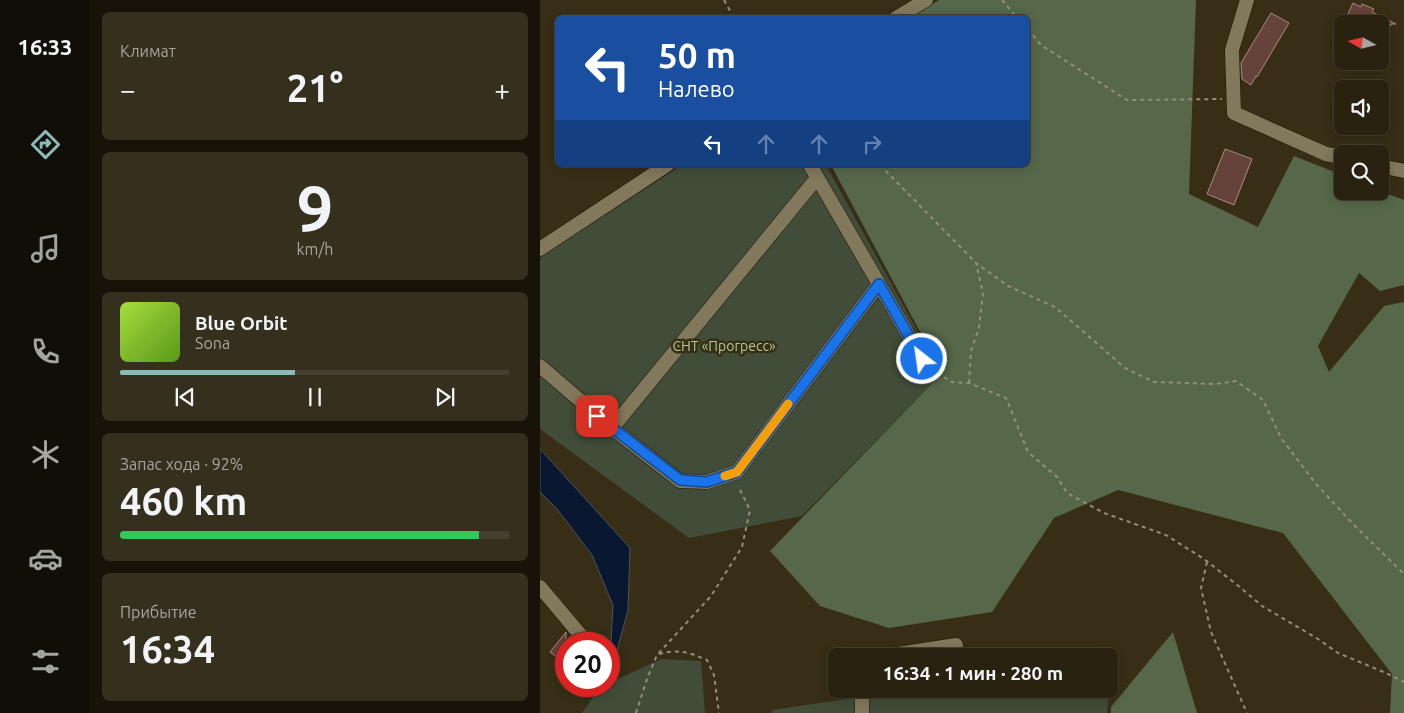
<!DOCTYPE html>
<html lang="ru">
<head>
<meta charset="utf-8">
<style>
  body { margin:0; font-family:Ubuntu,sans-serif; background:#352f1e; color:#f1f3f6; height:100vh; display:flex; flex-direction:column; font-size:19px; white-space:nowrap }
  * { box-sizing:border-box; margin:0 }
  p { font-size:16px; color:#a5a49f }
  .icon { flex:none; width:28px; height:28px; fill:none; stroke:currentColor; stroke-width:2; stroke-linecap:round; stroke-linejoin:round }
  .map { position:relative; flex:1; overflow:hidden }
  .panel { display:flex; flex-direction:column; gap:12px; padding:12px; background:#171309; width:450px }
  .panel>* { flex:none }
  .guide { position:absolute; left:15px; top:15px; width:475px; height:152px; border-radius:8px; box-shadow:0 2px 12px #0003,0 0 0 1px #453f30; background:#1a4fa0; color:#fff; overflow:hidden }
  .needle { width:32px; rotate:278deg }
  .tools { position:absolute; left:794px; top:15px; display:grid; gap:10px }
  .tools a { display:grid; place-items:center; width:55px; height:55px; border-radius:8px; background:#292210; box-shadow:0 2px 12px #0003,0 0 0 1px #453f30; font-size:25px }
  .speed { position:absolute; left:15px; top:632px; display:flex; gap:10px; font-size:25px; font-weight:700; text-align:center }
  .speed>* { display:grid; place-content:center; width:65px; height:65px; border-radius:50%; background:#292210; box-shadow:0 2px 12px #0003,0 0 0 1px #453f30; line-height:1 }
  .speed .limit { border:8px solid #d22; background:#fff; color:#111 }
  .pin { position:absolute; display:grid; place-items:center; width:42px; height:42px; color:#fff; margin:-21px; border-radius:10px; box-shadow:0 2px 8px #0006 }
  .me { position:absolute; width:55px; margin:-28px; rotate:330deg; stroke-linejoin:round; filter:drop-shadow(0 0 4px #0008) }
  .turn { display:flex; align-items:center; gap:18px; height:105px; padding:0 20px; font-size:22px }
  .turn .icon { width:65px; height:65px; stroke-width:2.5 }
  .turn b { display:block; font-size:35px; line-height:42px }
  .lanes { display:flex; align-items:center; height:48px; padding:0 20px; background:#0003; justify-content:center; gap:25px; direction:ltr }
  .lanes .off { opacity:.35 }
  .big { font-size:38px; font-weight:600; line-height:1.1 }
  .panel .card { flex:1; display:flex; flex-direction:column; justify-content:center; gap:8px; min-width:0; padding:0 18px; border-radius:8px; background:#352f1e }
  .panel .dial { align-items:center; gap:0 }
  .dial b { font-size:65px; line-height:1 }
  .song { display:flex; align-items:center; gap:15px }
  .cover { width:60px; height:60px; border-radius:8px; background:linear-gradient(135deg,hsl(80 70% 55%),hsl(90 70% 35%)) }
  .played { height:5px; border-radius:2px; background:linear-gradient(90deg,#8bbbb9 45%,#453f30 45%) }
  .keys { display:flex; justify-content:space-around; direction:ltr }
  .heat { display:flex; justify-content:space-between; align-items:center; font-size:28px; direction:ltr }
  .charge { height:8px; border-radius:4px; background:linear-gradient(90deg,#34c759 92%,#453f30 0) }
  .trip { position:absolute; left:288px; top:648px; width:290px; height:50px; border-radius:8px; background:#292210; box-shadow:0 2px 12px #0003,0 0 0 1px #453f30; font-weight:600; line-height:50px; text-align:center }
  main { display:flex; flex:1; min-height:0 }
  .dock { display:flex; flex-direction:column; width:90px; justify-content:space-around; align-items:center; background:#100e06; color:#a5a49f }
  .dock .icon { width:35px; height:35px }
  .dock .selected { color:#8bbbb9 }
  .dock b { font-size:22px; color:#f1f3f6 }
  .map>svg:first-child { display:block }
  .green { fill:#414d38 }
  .forest { fill:#566849 }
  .water { fill:#091830; stroke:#4a5360 }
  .building { fill:#65423a; stroke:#ab8a83 }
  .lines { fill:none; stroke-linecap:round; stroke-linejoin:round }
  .minor-casing { stroke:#1e1600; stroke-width:15 }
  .path { stroke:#948e7a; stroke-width:2; stroke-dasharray:4 4; stroke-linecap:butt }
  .minor { stroke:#82785c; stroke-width:14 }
  .route-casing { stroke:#114b97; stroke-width:12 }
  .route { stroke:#1a73e8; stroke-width:9 }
  .slow { stroke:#f59e0b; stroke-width:9 }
  .labels { text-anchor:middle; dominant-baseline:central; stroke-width:5; stroke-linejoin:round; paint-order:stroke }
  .park-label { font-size:14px; fill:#accb95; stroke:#372e15 }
</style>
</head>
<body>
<main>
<nav class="dock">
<b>16:33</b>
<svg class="icon selected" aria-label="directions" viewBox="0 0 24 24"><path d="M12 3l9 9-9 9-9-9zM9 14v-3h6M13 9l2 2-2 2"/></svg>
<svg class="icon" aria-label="music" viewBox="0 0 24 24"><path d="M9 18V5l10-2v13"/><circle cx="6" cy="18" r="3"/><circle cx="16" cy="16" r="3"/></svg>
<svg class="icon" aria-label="phone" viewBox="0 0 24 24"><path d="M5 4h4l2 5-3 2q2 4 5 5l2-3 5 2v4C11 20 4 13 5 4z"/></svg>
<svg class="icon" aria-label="climate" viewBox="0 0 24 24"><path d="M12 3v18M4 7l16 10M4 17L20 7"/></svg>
<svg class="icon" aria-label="car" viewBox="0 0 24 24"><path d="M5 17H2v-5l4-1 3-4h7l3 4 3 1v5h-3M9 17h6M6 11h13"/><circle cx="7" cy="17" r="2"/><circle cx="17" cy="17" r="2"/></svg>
<svg class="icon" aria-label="filters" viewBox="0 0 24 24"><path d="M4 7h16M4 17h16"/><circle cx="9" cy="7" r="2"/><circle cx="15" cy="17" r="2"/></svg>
</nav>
<section class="panel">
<div class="card"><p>Климат</p>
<div class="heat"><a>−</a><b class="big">21°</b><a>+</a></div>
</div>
<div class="card dial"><b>9</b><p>km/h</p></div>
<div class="card">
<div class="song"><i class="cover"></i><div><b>Blue Orbit</b><p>Sona</p></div></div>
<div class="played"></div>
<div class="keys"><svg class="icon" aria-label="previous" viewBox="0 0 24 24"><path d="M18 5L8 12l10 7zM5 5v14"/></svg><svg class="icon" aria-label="pause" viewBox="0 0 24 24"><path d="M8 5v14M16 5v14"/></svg><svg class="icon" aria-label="next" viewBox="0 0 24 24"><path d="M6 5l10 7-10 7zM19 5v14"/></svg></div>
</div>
<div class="card"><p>Запас хода · 92%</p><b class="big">460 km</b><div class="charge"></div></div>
<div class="card"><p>Прибытие</p><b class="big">16:34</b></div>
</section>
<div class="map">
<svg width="864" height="713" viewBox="0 0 864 713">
  <rect width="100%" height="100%" fill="#372e15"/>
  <path class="green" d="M142,165H286L401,374L262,516L149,538L0,429V257Z
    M121,659L161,661L165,713H42L61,686H69V683Z
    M376,689H569L567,713H231L232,710Z"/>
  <path class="forest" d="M399,0H656L649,194L718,227L754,156L802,175V191H840L864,200V285L840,291L819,273L778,346L789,372L844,306L864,302V713H850L852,674L743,533L578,490L514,518L452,612L349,628L280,606L230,551L402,373L291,165H488V18L372,17Z
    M633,632L657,713H571V707Z"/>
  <path class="water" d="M0,449L90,548L88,610L69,680L73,605L52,555L17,509L0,492Z"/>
  <path class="building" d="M813,3L821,7L822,4L834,9L832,12L856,24H851L840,46V24H816L806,18Z
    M731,13L749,23L717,77L716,76L711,85L702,79L701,63Z
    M685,149L712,159L694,205L667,194Z
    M26,632V653L21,660L10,652Z"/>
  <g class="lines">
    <defs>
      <path id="minor" d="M707,0L692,50L694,113L786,154L802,157
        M356,18L386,0
        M840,166L864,171
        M0,249L127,165
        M339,284L382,359
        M0,366L72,428L140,481L167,482L197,472L339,284L270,165
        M72,428L277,178
        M0,587L43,638
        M345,656L416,645
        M322,689V713"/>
    </defs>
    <use href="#minor" class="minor-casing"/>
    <path class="path" d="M184,0L194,18
      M462,0L477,18
      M488,29L501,45L587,100L682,99
      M340,165L436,263L468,286L515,307L585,368L614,382L676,384L696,381L723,400L741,438L776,484L816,527L864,574
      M391,368L411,382L429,383L466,398L488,452L517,477L527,493L564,513L626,535L664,559L701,588L722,606L778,639L798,653L846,673L864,682
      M429,383L431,351L439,328L443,293L436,263
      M667,562L661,588L671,632L707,713
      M119,654C139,649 148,652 167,660L174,675L179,713
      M69,666L72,670
      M96,713L107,679L117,655L171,596L202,547L210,510L198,486"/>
    <use href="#minor" class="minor"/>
  </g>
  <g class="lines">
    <defs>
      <path id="route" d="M57,416L140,480L167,482L197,472L339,284L382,359"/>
    </defs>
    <use href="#route" class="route-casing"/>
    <use href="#route" class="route"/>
    <path class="slow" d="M185,476L197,472L248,404"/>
  </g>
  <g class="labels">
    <g class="park-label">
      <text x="184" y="346">СНТ «Прогресс»</text>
    </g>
  </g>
</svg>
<div class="tools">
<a><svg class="needle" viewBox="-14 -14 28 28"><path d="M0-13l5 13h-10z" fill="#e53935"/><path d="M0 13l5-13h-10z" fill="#a5a49f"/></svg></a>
<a><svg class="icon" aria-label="sound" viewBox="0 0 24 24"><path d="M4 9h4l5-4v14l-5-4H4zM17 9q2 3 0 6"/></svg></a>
<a><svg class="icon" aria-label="search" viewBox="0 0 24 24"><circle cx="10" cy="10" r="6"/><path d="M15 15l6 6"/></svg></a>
</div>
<div class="speed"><div class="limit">20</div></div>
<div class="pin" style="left:57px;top:416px;background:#d93025"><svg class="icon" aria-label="arrive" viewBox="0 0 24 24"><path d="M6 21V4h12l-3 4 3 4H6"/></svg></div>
<svg class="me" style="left:382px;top:359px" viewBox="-20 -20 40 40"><circle r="17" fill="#1a73e8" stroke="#fff" stroke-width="3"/><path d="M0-11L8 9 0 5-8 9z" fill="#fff"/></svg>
<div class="trip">16:34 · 1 мин · 280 m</div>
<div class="guide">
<div class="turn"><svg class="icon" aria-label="left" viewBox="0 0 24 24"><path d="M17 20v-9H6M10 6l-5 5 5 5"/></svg><div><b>50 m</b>Налево</div></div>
<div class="lanes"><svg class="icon" aria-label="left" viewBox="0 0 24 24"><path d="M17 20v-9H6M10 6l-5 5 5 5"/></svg><svg class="icon off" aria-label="ahead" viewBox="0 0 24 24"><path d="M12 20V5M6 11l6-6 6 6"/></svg><svg class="icon off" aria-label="ahead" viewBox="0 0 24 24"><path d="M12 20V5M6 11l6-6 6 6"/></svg><svg class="icon off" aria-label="right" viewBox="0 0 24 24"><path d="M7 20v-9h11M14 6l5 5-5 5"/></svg></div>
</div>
</div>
</main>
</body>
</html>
